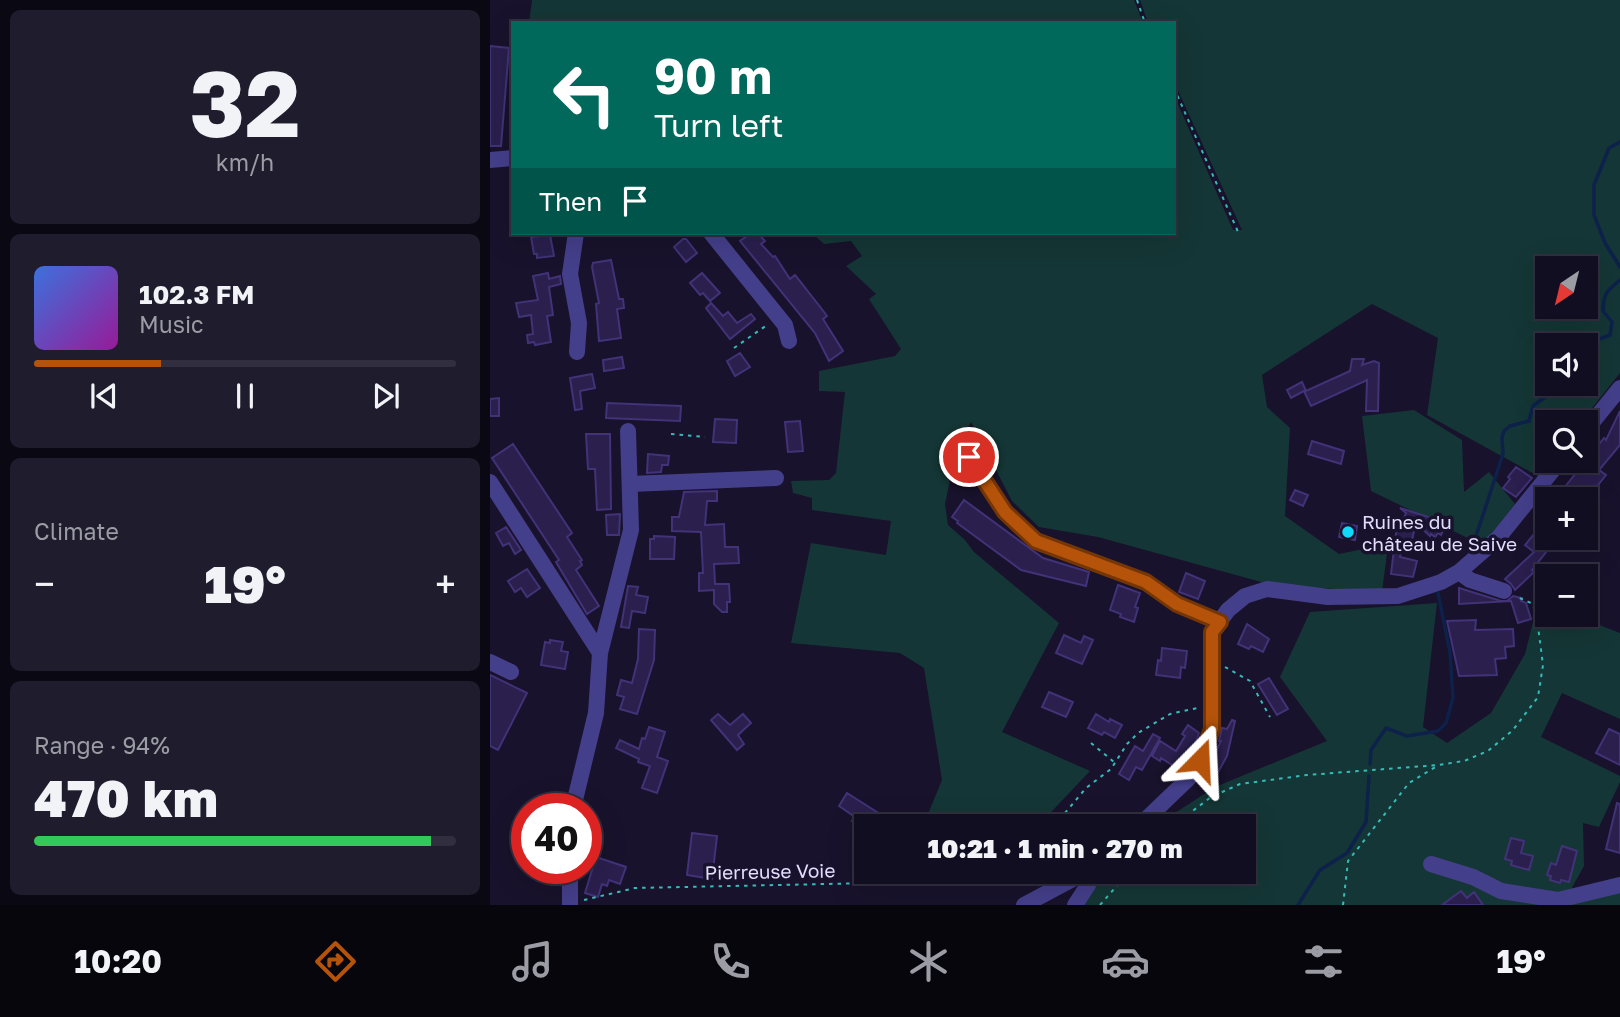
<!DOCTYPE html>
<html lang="en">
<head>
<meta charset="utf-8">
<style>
  body { margin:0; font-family:"Golos Text",sans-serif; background:#1f1c2e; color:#f1f3f6; height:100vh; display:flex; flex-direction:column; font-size:26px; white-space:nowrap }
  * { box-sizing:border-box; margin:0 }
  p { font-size:23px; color:#9c9ca5 }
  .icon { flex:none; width:38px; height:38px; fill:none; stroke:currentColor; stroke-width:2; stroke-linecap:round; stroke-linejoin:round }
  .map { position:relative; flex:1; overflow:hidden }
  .details { display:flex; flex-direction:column; gap:10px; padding:10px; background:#0a0812; width:490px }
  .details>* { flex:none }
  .guide { position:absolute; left:21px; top:21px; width:665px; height:214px; border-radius:0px; box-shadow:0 7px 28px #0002,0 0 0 2px #312e3f; background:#00695c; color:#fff; overflow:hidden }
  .needle { width:46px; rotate:215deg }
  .buttons { position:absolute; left:1045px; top:256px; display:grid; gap:14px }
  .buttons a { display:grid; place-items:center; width:63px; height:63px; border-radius:0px; background:#120e21; box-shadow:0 7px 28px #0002,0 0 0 2px #312e3f; font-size:35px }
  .speed { position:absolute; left:21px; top:793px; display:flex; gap:14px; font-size:35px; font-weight:700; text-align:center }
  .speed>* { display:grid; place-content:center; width:91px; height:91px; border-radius:50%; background:#120e21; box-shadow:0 7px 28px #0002,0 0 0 2px #312e3f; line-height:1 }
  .speed .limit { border:10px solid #d22; background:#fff; color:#111 }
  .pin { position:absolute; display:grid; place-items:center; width:60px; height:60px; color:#fff; margin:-30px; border:4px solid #fff; border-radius:50%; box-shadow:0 2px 7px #0007 }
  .me { position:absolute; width:77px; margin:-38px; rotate:21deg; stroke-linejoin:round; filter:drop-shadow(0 0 5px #0008) }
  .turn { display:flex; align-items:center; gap:24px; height:147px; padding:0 28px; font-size:32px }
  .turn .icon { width:91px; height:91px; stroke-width:2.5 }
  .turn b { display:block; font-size:49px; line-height:60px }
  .then { display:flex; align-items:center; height:66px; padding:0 28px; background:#0003; gap:14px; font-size:26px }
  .big { font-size:52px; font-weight:800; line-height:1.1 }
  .details .tile { flex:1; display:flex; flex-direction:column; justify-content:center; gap:10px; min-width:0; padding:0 24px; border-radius:10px; background:#1f1c2e }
  .details .dial { align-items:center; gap:0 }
  .dial b { font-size:91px; line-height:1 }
  .song { display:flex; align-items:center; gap:21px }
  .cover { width:84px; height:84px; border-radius:10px; background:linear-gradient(135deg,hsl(220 70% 55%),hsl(300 70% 35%)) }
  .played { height:7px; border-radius:4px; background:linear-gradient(90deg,#b45309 30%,#312e3f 30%) }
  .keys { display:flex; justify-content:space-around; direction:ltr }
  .heat { display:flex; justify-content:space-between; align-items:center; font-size:38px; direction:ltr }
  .charge { height:10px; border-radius:5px; background:linear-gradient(90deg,#34c759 94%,#312e3f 0) }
  .trip { position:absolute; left:364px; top:814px; width:402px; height:70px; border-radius:0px; background:#120e21; box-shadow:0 7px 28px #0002,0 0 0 2px #312e3f; font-weight:800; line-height:70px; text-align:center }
  .tab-bar { display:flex; height:112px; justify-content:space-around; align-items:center; background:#07060d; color:#9c9ca5 }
  .tab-bar .icon { width:49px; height:49px }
  .tab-bar .on { color:#b45309 }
  .tab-bar b { font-size:32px; color:#f1f3f6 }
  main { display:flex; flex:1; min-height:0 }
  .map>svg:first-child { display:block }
  .green { fill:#153636; fill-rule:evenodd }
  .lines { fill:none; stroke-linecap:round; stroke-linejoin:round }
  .stream { stroke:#0d214b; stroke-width:3.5 }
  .building { fill:#2a1f4d; stroke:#423278; stroke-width:2 }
  .path { stroke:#35bcb8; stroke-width:2; stroke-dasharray:3.5 5; stroke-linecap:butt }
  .minor { stroke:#443f8a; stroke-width:16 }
  .route-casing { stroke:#753606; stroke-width:18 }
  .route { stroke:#b45309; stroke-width:12 }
  .poi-dot { fill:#10d9f9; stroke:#18122c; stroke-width:2.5 }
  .labels { text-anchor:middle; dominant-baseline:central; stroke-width:7; stroke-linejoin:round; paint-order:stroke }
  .poi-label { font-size:19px; fill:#e3defe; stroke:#18122c; text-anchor:start }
  .street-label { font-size:19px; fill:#e3defe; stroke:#18122c }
</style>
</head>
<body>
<main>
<section class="details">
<div class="tile dial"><b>32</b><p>km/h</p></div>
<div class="tile">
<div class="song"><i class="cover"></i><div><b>102.3 FM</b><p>Music</p></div></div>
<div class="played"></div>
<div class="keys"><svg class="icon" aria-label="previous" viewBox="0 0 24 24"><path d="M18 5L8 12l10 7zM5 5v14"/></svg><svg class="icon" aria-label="pause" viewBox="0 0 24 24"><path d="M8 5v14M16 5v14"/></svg><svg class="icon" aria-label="next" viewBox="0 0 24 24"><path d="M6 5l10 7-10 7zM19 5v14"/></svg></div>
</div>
<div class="tile"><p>Climate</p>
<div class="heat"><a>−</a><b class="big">19°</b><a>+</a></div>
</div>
<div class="tile"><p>Range · 94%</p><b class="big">470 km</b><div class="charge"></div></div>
</section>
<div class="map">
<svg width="1130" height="905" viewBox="0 0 1130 905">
  <rect width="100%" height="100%" fill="#18122c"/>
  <path class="green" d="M42,0H644L653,23H39Z
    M650,0H1130V373L1091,422H1057V460H1061L1048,476L937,415L948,338L882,304L772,375L777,407L800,428L795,516L849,554L878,548L897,553L892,592L782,585L608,537L549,527L522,501L481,422L467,447L455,504L458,525L475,540L484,552L569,623L512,732L600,771L548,826H433L452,780L434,668L410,653L301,643L321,543L396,555L401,521L322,510V498L303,493L301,481L339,480L346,473L355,392L329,391V371L405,356L411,349L379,299L386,294L356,266L372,256L361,241L334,244L322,233H684V95L743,230H752L684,82V23H658ZM1057,268H1096V306H1057ZM1057,345H1096V383H1057Z
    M924,410L972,440L974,492L999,472L1025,504L992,545L881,491L872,416Z
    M1048,602L1057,605V614H1081L1130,633V719L1072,693L1051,737L1130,776V782L1109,827L1093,823L1094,866L1075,900L1130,884V905H591L614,872H754V826H662L671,818L688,811L725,787L837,741L790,677L820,612L947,603L933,727L957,743L1001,713L1035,654Z"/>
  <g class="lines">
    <path class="stream" d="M1130,142L1119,148L1104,185V215L1115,243L1130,267
      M1096,348L1104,341L1120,335L1122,322L1113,311C1114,292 1116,292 1130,280
      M987,533L1013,454L1012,437L1014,431L1020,426L1039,421L1043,406L1055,397L1060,383
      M880,764L881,750L896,728L917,736L948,731L956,723L963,698L960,653L948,593
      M808,905L830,870L857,853L876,822L879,776"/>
  </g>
  <path class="building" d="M0,46L19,48L11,146H0Z
    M261,233H268L275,241L271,244L283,257L285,256L300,279L305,275L331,308L337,316L333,319L353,351L339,361L325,333L250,241Z
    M60,235L64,256L47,258V254H44L41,237Z
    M193,239H196L207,253L196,262L184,247Z
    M121,260L129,299H133L134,308L127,309L131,338L109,341L106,304L109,303L102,267L103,263Z
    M58,273L59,279L70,276L71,284L59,287L63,315L57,316L61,342L45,345L44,342L38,343L37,335L43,334L41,315L29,317L26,303L48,300L43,276Z
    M212,273L230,293L220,301L213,293L210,295L200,283Z
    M221,303L233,316L238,312L247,323L261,314L265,319L240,339L216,308Z
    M250,353L260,367L245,376L237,361Z
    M132,357L134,368L114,371L113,360Z
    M862,359H874L872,365L884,361L889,363L888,411H876L877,380L821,406L814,391L801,398L797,390L812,382L816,391L860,371Z
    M102,374L105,388L90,391L92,409L85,410L80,378Z
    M9,398V416H0V399Z
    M117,403L191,406L190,421L116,418Z
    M1130,411V445L1109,470L1116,475L1097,499H1077L1070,493L1114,438L1116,440Z
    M225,419L247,420L246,443L223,442Z
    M310,421L313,451L298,452L295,422Z
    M96,434H120L121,509L107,510L105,469H98Z
    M822,441L854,451L851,464L818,454Z
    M23,444L82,533L77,537L92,560L90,561L92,565L86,570L109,606L97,614L66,562L69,560L2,458Z
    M158,454L179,456L178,465H172L171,472L157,473Z
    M1026,467L1042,478L1026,497L1013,488L1020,479L1018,477Z
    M805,490L818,495L813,506L800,500Z
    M227,491V501H217L215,525L234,524L235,547H248L249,563L224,564L225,584H239L240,602H237V612H232L224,604V590L209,591V573H213L211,532L182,531V517H189L194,492Z
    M474,500L553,558L599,572L596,586L531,570L467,523L468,521L462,517Z
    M910,508L957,523L951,535L948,533L945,537L941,534L940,536L926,523L922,540L914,539L910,557L927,561L923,577L901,574L906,533L911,518H914L916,513Z
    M130,514L129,535H117L116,515Z
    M1057,518V537H1068L1042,570L1044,572L1025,590L1021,584L1015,579L1044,552L1035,545Z
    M852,523L867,526L865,540L849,537Z
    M16,527L31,550L25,554L19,543L13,546L6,533Z
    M164,536L185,537L184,559H160V539H164Z
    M37,569L50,588L37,597L31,588L25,592L18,581Z
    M696,573L715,581L708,599L689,592Z
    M628,585L650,593L645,607L648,608L644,622L630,617L631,614L620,610Z
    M138,586L148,587L146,595L158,597L155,613L142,611L139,628L131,627Z
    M969,588L1011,601H1017L1023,596L1032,598L1031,601L1036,603L1041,619L1028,623L1021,601L969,604Z
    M986,620L985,630L1023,629L1024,646L1015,647L1016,658L1005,659L1007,675L969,676L957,621Z
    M757,624L779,639L773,652L761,646L759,649L748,644Z
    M149,629L165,630L164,660L147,714L130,709L134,697L127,695L131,680L142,683L148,659Z
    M574,635L591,643L594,636L603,640L592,664L566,653Z
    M60,640L73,642L71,651L78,652L75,669L51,665L55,642L60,643Z
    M672,648L697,651L695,668L691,667L690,678L666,675L668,660L671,661Z
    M0,675L37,693L8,750L0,746Z
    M779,678L798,709L787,715L768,684Z
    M559,692L583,702L576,717L552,707Z
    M228,714L240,725L253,714L261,723L248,735L254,744L247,750L221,720Z
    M606,714L619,722L620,719L632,725L625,738L614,732L612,735L598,728Z
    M742,720L745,721L737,756L727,774L717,769L731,741H729L732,728L737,729Z
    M698,725L709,733L701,755L690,770L671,758L670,761L662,756L670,741L686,751L695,736L692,734Z
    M159,727L175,732L167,757L178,761L167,793L152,788L160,766L148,762L149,759L126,748L130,740L149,749L152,738L155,739Z
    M1119,729L1130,734V765L1106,753Z
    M663,734L670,738L652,770L646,767L639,780L629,774L645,746L653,751Z
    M357,793L390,814L383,826H371L362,821L365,817L349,806Z
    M1127,803L1130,804V853L1116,849Z
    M202,833L227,836L222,879L197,875Z
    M1021,838L1034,841L1031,853L1043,856L1039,870L1021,865L1022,861L1015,859Z
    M1072,846L1087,851L1079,882L1071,880L1070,883L1060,880L1061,876L1057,875L1061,863L1066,865Z
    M106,857L136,867L130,884L119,880L117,886L112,884L108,897L95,893Z
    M971,891L977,898L984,892L993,905H952Z"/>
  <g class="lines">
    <path class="path" d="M647,0L655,23
      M684,88L749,234
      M244,348L277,325
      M181,434L215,437
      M735,667L760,681L780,717
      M601,743L624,762
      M564,826L596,788L621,769L637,744L648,733L680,714L707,708
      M683,826L721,797L750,784L817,775L948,765L974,761L998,751L1023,730L1048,697L1053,665L1046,611L1041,603L1027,597
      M94,900L145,888L478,881L516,877L523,872
      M610,905L639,872
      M853,905L858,861L919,783L947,766"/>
    <path class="minor" d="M0,160L23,158
      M86,233L80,274L89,323L87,352
      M221,233L295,325L299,341
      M1096,430L1130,388
      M479,457L515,512L546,541L656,582L687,604L730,622
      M0,482L110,653L106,713L83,808
      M140,484L286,478
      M969,572L980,580L1014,591
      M110,653L141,530L138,431
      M0,662L21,672
      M649,826L699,778L710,760L722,729V632L738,610L755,596L777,589L838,597L908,596L951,582L969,572L1008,538L1071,460
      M941,864L983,877L1011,891L1068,900L1130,885
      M80,905V868
      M534,905L596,872
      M585,905L598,885L601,872"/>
  </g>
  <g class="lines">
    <defs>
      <path id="route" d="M479,457L515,512L546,541L656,582L687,604L730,622L722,632V729L710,760"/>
    </defs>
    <use href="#route" class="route-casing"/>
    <use href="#route" class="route"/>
  </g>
  <circle class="poi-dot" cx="858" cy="532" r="7"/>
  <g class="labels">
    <g class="poi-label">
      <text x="872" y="521">Ruines du<tspan x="872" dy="22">château de Saive</tspan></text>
    </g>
    <g class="street-label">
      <text transform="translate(280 871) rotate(-1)">Pierreuse Voie</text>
    </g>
  </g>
</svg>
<div class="buttons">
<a><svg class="needle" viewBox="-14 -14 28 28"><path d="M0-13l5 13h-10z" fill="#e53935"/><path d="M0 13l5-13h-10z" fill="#9c9ca5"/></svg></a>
<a><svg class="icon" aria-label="sound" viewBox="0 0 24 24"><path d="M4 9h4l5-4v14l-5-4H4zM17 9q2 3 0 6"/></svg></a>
<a><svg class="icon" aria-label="search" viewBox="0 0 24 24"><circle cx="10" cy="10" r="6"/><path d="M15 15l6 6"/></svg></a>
<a>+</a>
<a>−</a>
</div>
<div class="speed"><div class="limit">40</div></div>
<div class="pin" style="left:479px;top:457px;background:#d93025"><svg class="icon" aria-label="arrive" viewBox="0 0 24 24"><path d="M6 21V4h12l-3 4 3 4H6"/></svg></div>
<svg class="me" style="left:710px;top:760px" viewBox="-20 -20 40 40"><path d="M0-17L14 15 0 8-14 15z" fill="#b45309" stroke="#fff" stroke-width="4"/></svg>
<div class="trip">10:21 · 1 min · 270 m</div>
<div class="guide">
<div class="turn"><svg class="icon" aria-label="left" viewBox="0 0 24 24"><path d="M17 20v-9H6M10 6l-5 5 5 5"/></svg><div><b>90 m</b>Turn left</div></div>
<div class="then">Then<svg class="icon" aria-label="arrive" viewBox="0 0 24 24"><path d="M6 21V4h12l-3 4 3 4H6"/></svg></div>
</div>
</div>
</main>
<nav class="tab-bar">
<b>10:20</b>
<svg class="icon on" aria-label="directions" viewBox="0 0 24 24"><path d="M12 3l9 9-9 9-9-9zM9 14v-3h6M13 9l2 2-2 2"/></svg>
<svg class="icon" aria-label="music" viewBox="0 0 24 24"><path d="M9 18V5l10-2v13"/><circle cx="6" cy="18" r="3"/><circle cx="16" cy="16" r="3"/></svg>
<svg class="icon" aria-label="phone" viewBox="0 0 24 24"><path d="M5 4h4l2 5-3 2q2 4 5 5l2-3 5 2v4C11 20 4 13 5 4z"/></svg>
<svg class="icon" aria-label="climate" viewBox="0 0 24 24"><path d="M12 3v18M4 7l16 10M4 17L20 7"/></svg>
<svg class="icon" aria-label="car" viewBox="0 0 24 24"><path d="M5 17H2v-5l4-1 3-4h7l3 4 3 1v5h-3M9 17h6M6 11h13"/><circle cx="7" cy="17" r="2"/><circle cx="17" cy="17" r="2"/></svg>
<svg class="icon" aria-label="filters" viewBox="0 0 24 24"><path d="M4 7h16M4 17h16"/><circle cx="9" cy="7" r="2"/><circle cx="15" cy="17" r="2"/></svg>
<b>19°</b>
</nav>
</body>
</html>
